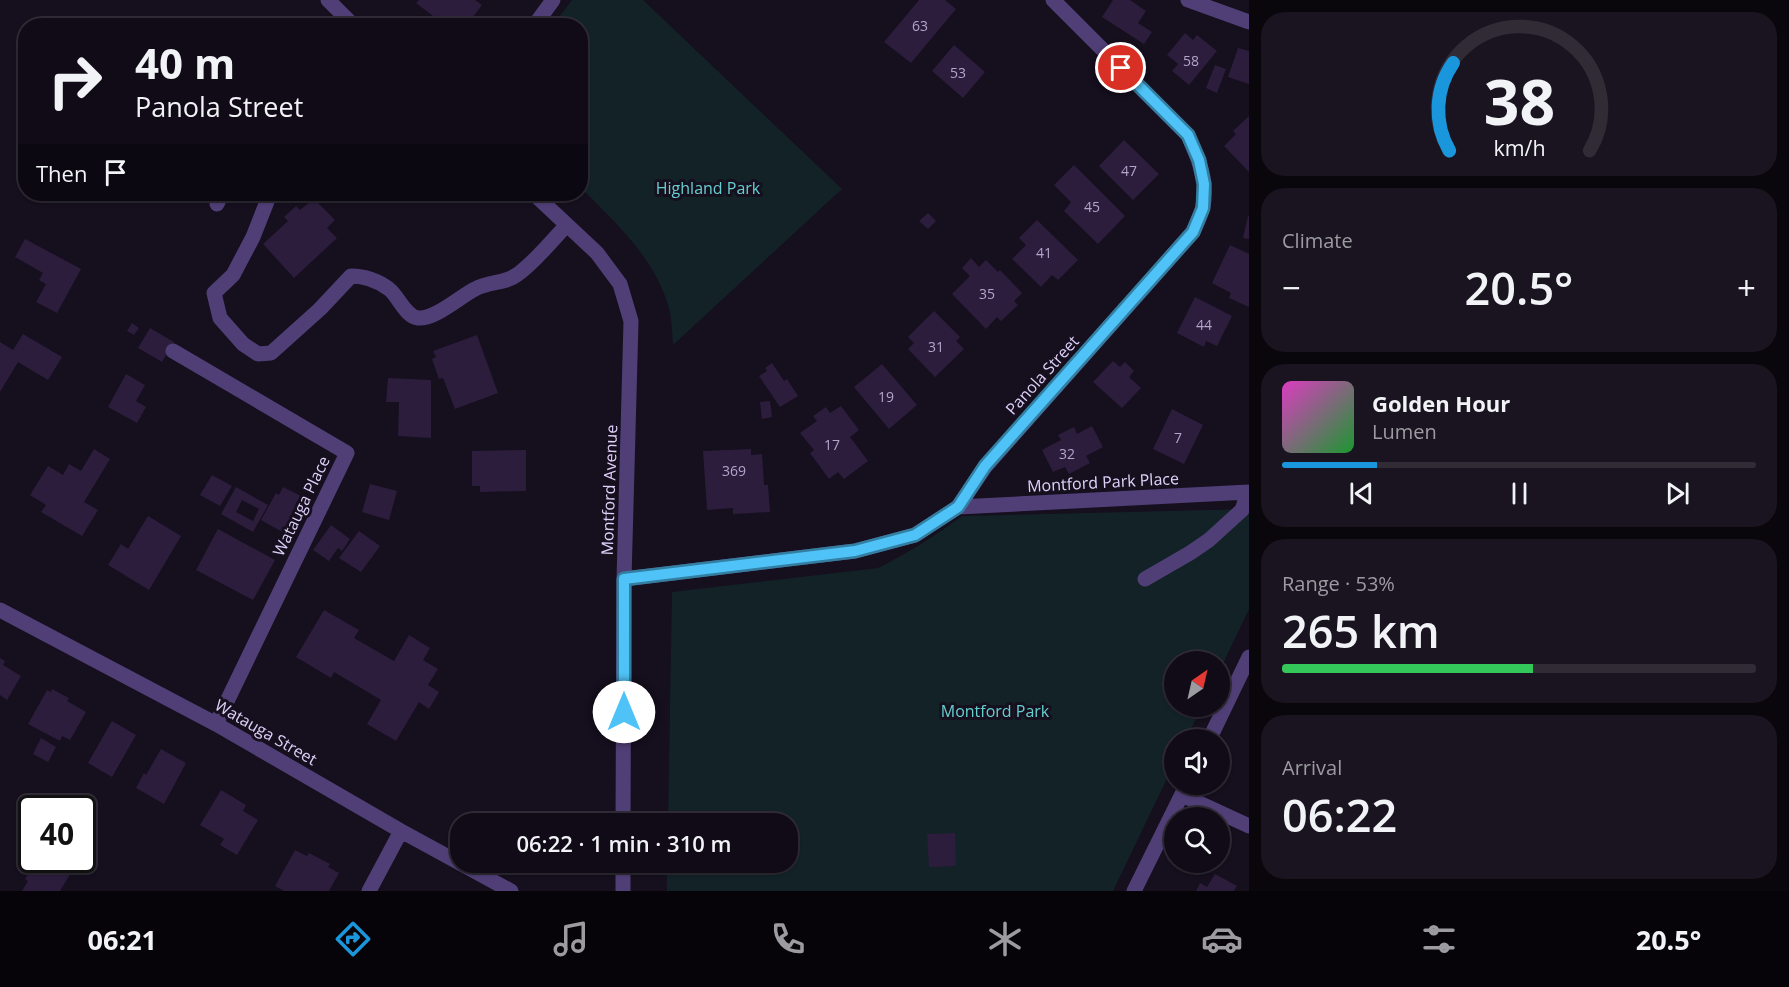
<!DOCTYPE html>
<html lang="en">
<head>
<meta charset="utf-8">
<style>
  body { margin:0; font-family:"Open Sans",sans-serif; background:#19141f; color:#f1f3f6; height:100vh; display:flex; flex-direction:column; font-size:22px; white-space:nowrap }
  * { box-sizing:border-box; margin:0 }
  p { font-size:20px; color:#9c9ba1 }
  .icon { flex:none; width:33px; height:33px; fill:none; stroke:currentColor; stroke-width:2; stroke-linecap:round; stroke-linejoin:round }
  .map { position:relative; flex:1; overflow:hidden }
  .details { display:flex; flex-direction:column; gap:12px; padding:12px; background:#09060c; width:540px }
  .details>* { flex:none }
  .top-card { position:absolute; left:18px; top:18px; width:570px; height:183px; border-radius:24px; box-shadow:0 2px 4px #0004,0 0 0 2px #302b35; background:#100b16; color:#f1f3f6; overflow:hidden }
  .needle { width:39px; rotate:34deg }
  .controls { position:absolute; left:1164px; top:651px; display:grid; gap:12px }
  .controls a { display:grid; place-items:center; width:66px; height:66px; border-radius:50%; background:#100b16; box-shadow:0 2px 4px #0004,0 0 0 2px #302b35; font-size:30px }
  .speed { position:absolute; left:18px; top:795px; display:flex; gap:12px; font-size:30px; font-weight:700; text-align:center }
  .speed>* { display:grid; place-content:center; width:78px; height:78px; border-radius:50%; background:#100b16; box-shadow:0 2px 4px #0004,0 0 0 2px #302b35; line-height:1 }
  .speed .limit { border:3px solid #111; border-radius:9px; background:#fff; color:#111 }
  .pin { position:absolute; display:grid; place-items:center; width:51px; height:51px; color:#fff; margin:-26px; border:3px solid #fff; border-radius:50%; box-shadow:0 2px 6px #0007 }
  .me { position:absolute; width:66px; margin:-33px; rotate:0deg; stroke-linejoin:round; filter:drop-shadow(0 0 4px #0008) }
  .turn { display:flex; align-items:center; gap:21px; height:126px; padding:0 18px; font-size:27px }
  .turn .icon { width:78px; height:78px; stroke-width:2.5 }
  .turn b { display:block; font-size:42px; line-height:51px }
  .then { display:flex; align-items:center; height:57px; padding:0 18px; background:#0003; gap:12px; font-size:22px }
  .big { font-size:45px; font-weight:600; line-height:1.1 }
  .details .card { flex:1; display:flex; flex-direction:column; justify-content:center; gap:9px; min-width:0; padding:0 21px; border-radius:24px; background:#19141f }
  .details .dial { align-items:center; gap:0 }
  .dial svg { height:156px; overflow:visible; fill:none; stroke:#302b35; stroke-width:7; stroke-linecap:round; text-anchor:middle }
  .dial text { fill:#f1f3f6; stroke:none }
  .song { display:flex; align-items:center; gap:18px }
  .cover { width:72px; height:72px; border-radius:9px; background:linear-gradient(135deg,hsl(310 70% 55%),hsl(130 70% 35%)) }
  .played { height:6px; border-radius:3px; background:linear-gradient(90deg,#1a96dc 20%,#302b35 20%) }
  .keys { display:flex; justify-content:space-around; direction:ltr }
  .heat { display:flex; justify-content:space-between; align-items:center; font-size:33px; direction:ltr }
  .charge { height:9px; border-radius:4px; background:linear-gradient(90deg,#34c759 53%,#302b35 0) }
  .trip { position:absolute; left:450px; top:813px; width:348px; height:60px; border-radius:24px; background:#100b16; box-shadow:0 2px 4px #0004,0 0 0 2px #302b35; font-weight:600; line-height:60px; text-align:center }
  .dock { display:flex; height:96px; justify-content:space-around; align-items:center; background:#060409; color:#9c9ba1 }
  .dock .icon { width:42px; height:42px }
  .dock .active { color:#1a96dc }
  .dock b { font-size:27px; color:#f1f3f6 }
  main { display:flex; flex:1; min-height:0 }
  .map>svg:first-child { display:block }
  .green { fill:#122227 }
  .building { fill:#2c1d3d; fill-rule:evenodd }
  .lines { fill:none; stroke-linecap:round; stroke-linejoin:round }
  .minor { stroke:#503f77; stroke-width:15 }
  .route-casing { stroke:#337fa1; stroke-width:15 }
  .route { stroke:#4fc3f7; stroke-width:10 }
  .labels { text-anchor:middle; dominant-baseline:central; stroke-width:6; stroke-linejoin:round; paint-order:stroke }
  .number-label { font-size:14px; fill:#b3a4cb }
  .park-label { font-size:16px; fill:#66cfd0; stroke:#150f1e }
  .street-label { font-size:16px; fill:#e0d1fa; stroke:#150f1e }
</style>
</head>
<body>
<main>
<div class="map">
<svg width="1249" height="891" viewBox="0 0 1249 891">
  <rect width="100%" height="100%" fill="#150f1e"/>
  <path class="green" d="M572,0H643L842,189L673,345C672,334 672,323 670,312C657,260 617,224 581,188L580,26L553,25Z
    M1249,509V609L1220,670V662H1174V706L1202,707L1186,739L1174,740V764L1113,891H667V863L788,862V824L668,823L672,592L878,568C908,553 935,536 962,516Z"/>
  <path class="building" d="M419,0H475L482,5L466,26H446L416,3Z
    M919,0H945L956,9L911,63L884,42Z
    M1113,0H1130L1146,11L1138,23L1152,32L1144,44L1102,17Z
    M1185,33L1193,40L1197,35L1217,51L1189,85L1172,71L1178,64L1167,55Z
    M954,45L985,72L963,98L932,71Z
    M1238,48L1249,51V84L1228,77Z
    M1215,65L1226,69L1217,93L1206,88Z
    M1249,116V172L1224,146L1236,134L1233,131Z
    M1124,140L1159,174L1133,200L1099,166Z
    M1074,165L1125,216L1098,244L1064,211L1071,202L1054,185Z
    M314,199L335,220L327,228L337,238L294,278L263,244L288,221L284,217L296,206L300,210Z
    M928,213L936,221L928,229L919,221Z
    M1248,216H1249V239L1243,238Z
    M1037,220L1078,260L1058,280L1052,275L1041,287L1012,259L1026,245L1019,238Z
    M25,239L81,269L57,313L36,302L46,284L39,280L43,273L15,257Z
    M1230,245L1249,254V307L1229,298L1231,293L1212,283Z
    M971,258L979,267L986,260L998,272L1000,270L1022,293L1014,301L1018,305L1001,321L997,317L986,329L952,294L970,276L962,268Z
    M1195,297L1232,316L1217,346L1206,341L1204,347L1177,333Z
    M934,311L960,337L956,341L964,349L935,377L908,349L914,343L908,337Z
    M132,323L139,328L134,335L127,331Z
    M150,328L174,342L162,362L138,348Z
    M23,334L62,357L48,380L18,362L0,392V342L13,350Z
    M477,335L498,393L455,409L443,378L439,379L432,359L436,357L433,351Z
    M1113,361L1120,367L1125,362L1134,371L1129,377L1141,388L1122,408L1093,382Z
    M772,363L784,381L787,379L798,396L780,407L759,376L767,371L765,368Z
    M882,364L917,405L889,429L854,387Z
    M126,374L145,385L136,401L146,407L137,423L108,407Z
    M388,378L431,380V438L398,436L399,402H386Z
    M770,401L772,417L762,419L760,402Z
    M841,406L859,430L850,437L868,461L844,479L838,472L829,479L810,453L814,450L800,433L817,421L813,416L826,407L830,413Z
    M1172,409L1203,425L1184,464L1153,449Z
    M1092,426L1103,447L1086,456L1090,463L1069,474L1065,467L1053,472L1042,450L1061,440L1058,435L1074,427L1077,434Z
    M94,449L110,459L84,502L98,510L82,536L41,512L46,505L30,495L48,466L63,475L69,464L81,471Z
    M751,449V455L762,454L764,485H768L770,512L733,514V508L707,510L703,451Z
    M526,450V491L480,492V486H472V451Z
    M212,475L232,486L220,506L200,495Z
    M370,484L397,491L389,520L362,512Z
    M236,487L268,505L253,532L221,514ZM242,500L259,509L253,521L236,512Z
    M283,487L301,496L296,503L301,506L286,534L261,520L276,493L279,495Z
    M148,516L181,536L149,590L108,565L121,544L128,549Z
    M331,525L350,539L342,551L338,548L329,561L313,550Z
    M218,529L275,560L253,600L196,570Z
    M359,531L380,546L361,572L339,558Z
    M324,610L359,630L354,638L394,661L409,635L430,648L423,660L438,669L428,685L439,692L429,709L419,702L396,741L367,724L381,700L334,672L331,678L296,657Z
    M0,658L5,661L3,665L21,676L7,700L0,695Z
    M52,689L69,698L67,701L86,712L70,740L62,736L60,741L28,724L47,690L51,692Z
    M112,721L136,735L112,777L88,763Z
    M41,738L56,747L48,762L33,754Z
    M161,749L186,763L164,804L136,788L144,773L146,775Z
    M221,790L246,805L243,811L258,820L237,855L220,845L224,839L200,825Z
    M955,833L956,866L929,867L927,834Z
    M295,850L307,856L309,853L330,864L328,867L339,873L329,891H284L275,886Z
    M36,860H51L72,871L60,891H22L28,881L25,879Z
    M1215,874L1237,886L1234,891H1196L1200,883L1207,887Z"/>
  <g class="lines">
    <path class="minor" d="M328,0L354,26
      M1188,0L1249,22
      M534,26L553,0
      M270,194L253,237L233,275L214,293L220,318L243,344L258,354L271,353L320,309L351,276C366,276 377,280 389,289C399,297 405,316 418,318C434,320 461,296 475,289C490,281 505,284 518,274C536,261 552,240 567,225
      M534,194L597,253L620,284L631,321L624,579L623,824
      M217,204L222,194
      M173,351L347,453L216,724
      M958,507L1249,492
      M624,579L855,551L915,535L958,507L985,467L1193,232C1196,225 1200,217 1202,210C1210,184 1198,158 1188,135L1053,0
      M1145,579L1190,553L1209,540L1242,510L1248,492
      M0,610L216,724L401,831L511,891
      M1209,740L1249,657
      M1182,795L1249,826
      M369,891L401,831
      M623,891V862
      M1134,891L1187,784"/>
  </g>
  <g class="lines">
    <defs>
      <path id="route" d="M624,712V579L855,551L915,535L958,507L985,466L1193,232L1203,208L1204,184L1199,160L1188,135L1121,68"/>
    </defs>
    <use href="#route" class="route-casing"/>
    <use href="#route" class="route"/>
  </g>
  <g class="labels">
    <g class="number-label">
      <text x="920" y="25">63</text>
      <text x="1191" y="60">58</text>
      <text x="958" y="72">53</text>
      <text x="1129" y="170">47</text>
      <text x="1092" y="206">45</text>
      <text x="1044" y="252">41</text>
      <text x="987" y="293">35</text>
      <text x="1204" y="324">44</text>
      <text x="936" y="346">31</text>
      <text x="886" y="396">19</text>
      <text x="1178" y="437">7</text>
      <text x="832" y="444">17</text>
      <text x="1067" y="453">32</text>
      <text x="734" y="470">369</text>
    </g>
    <g class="park-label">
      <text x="708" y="188">Highland Park</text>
      <text x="995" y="711">Montford Park</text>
    </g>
    <g class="street-label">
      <text transform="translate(1042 375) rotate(-48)">Panola Street</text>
      <text transform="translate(1103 482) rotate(-3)">Montford Park Place</text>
      <text transform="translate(609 490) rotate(-88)">Montford Avenue</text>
      <text transform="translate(301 506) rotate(-64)">Watauga Place</text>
      <text transform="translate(266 732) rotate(30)">Watauga Street</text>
    </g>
  </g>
</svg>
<div class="controls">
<a><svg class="needle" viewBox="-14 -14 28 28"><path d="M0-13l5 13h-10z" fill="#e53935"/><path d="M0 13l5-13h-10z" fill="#9c9ba1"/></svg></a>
<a><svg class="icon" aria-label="sound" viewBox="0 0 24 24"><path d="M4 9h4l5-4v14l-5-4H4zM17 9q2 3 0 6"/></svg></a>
<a><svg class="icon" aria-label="search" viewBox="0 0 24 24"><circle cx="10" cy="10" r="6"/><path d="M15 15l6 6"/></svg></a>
</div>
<div class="speed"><div class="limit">40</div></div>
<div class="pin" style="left:1121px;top:68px;background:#d93025"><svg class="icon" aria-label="arrive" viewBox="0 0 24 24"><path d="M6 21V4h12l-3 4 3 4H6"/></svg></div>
<svg class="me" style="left:624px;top:712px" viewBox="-20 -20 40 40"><circle r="19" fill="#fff"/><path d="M0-13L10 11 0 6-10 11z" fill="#4fc3f7"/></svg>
<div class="trip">06:22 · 1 min · 310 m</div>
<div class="top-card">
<div class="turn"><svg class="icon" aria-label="right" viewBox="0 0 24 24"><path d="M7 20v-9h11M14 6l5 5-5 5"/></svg><div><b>40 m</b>Panola Street</div></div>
<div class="then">Then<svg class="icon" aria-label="arrive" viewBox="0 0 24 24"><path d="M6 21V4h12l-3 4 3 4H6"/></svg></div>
</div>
</div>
<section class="details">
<div class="card dial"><svg viewBox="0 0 100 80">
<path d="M14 69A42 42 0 1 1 86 69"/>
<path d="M14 69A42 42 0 0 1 16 24" stroke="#1a96dc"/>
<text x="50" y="56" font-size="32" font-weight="700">38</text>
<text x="50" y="72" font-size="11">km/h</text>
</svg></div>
<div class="card"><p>Climate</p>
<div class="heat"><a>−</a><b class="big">20.5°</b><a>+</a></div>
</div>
<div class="card">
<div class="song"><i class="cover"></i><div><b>Golden Hour</b><p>Lumen</p></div></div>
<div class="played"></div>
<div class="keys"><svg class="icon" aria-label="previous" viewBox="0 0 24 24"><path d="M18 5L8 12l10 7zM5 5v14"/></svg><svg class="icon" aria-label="pause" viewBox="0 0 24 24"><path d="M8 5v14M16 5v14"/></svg><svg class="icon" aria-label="next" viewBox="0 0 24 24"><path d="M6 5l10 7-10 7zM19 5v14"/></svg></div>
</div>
<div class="card"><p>Range · 53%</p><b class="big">265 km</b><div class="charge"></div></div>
<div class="card"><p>Arrival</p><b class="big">06:22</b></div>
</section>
</main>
<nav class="dock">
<b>06:21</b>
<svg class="icon active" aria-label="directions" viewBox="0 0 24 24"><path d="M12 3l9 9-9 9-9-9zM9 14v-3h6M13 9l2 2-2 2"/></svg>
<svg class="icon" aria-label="music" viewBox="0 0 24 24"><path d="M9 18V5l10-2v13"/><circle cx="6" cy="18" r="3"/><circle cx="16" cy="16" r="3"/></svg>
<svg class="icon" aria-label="phone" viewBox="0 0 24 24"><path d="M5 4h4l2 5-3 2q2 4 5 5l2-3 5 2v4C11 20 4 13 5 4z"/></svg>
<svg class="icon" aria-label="climate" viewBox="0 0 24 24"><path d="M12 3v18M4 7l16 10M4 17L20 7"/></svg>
<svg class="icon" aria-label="car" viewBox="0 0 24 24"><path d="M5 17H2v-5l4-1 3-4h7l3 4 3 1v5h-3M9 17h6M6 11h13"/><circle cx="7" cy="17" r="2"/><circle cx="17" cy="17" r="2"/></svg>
<svg class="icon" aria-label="filters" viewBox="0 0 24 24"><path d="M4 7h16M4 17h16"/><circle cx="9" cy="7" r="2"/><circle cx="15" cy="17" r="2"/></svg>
<b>20.5°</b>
</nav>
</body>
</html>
